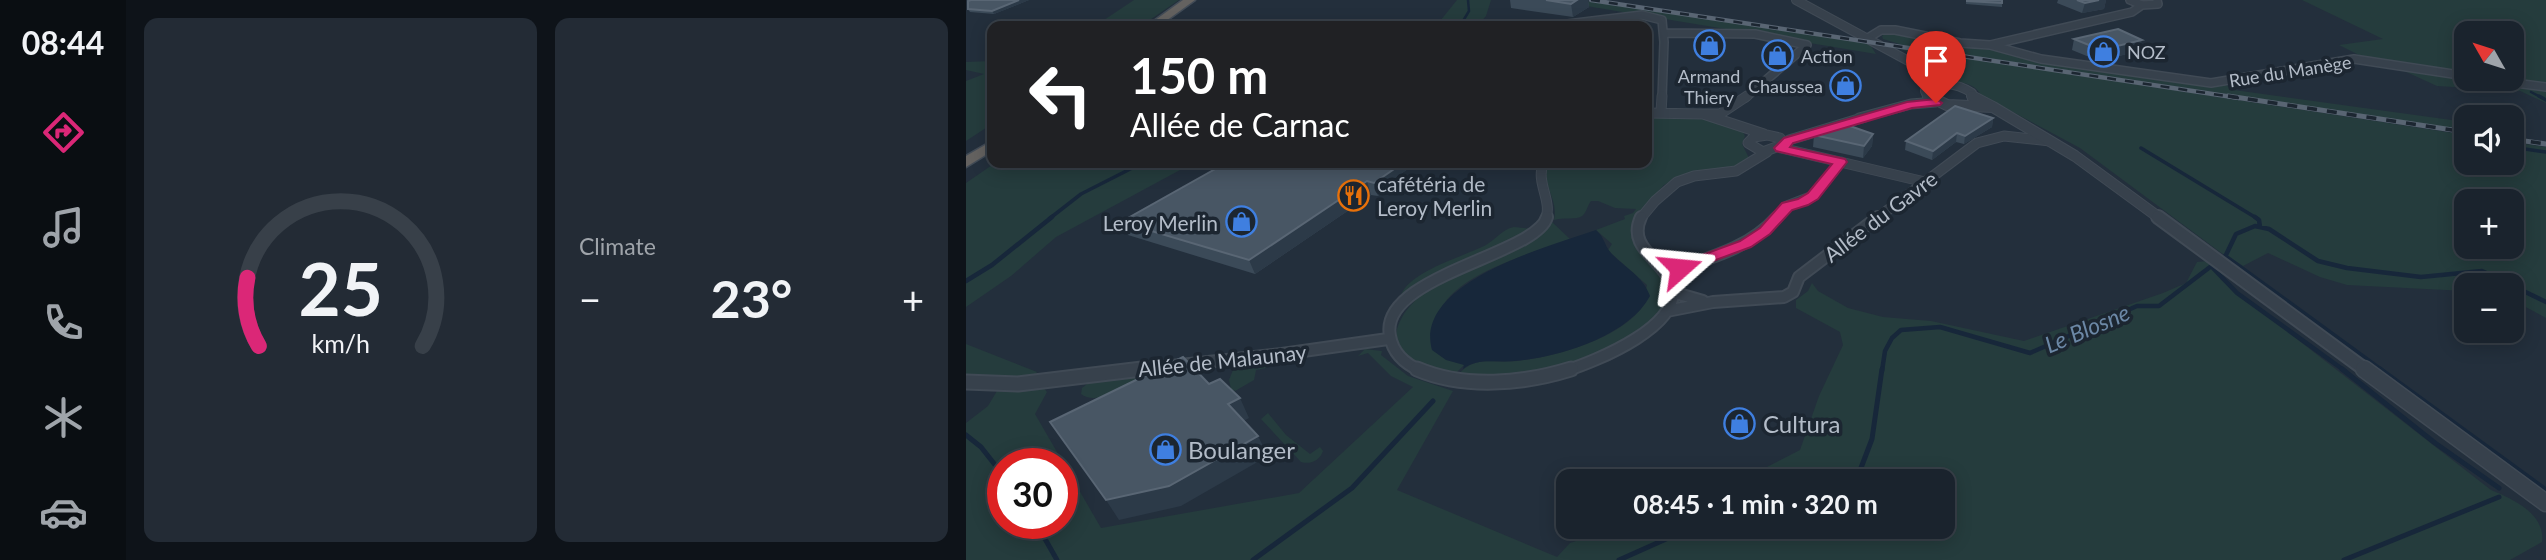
<!DOCTYPE html>
<html lang="en">
<head>
<meta charset="utf-8">
<style>
  body { margin:0; font-family:Lato,sans-serif; background:#232b35; color:#f1f3f6; height:100vh; display:flex; flex-direction:column; font-size:26px; white-space:nowrap }
  * { box-sizing:border-box; margin:0 }
  p { font-size:23px; color:#9fa4aa }
  .icon { flex:none; width:38px; height:38px; fill:none; stroke:currentColor; stroke-width:2; stroke-linecap:round; stroke-linejoin:round }
  .map { position:relative; flex:1; overflow:hidden }
  .details { display:flex; flex-direction:column; gap:18px; padding:18px; background:#0e1319; width:840px }
  .details>* { flex:none }
  .hud { position:absolute; left:21px; top:21px; width:665px; height:147px; border-radius:14px; box-shadow:0 4px 18px #0003,0 0 0 2px #384049; background:#202124; color:#fff; overflow:hidden }
  .needle { width:46px; rotate:309deg }
  .controls { position:absolute; left:1488px; top:21px; display:grid; gap:14px }
  .controls a { display:grid; place-items:center; width:70px; height:70px; border-radius:14px; background:#1a232d; box-shadow:0 4px 18px #0003,0 0 0 2px #384049; font-size:35px }
  .speed { position:absolute; left:21px; top:448px; display:flex; gap:14px; font-size:35px; font-weight:700; text-align:center }
  .speed>* { display:grid; place-content:center; width:91px; height:91px; border-radius:50%; background:#1a232d; box-shadow:0 4px 18px #0003,0 0 0 2px #384049; line-height:1 }
  .speed .limit { border:10px solid #d22; background:#fff; color:#111 }
  .pin { position:absolute; display:grid; place-items:center; width:60px; height:60px; color:#fff; margin:-72px -30px; border-radius:50% 50% 50% 0; rotate:-45deg; box-shadow:0 0 7px #0007 }
  .pin .icon { rotate:45deg }
  .me { position:absolute; width:77px; margin:-38px; rotate:72deg; stroke-linejoin:round; filter:drop-shadow(0 0 5px #0008) }
  .turn { display:flex; align-items:center; gap:24px; height:147px; padding:0 28px; font-size:32px }
  .turn .icon { width:91px; height:91px; stroke-width:2.5 }
  .turn b { display:block; font-size:49px; line-height:60px }
  .big { font-size:52px; font-weight:700; line-height:1.1 }
  .details .tile { flex:1; display:flex; flex-direction:column; justify-content:center; gap:10px; min-width:0; padding:0 24px; border-radius:14px; background:#232b35 }
  .details .dial { align-items:center; gap:0 }
  .dial svg { height:182px; overflow:visible; fill:none; stroke:#384049; stroke-width:7; stroke-linecap:round; text-anchor:middle }
  .dial text { fill:#f1f3f6; stroke:none }
  .heat { display:flex; justify-content:space-between; align-items:center; font-size:38px; direction:ltr }
  .details .tiles { flex:1; display:grid; gap:18px; grid-template-columns:repeat(2,1fr) }
  .trip { position:absolute; left:590px; top:469px; width:399px; height:70px; border-radius:14px; background:#1a232d; box-shadow:0 4px 18px #0003,0 0 0 2px #384049; font-weight:700; line-height:70px; text-align:center }
  main { display:flex; flex:1; min-height:0 }
  .menu { display:flex; flex-direction:column; width:126px; justify-content:space-around; align-items:center; background:#0a0e12; color:#9fa4aa }
  .menu .icon { width:49px; height:49px }
  .menu .current { color:#db2777 }
  .menu b { font-size:32px; color:#f1f3f6 }
  .map>svg:first-child { display:block }
  .green { fill:#253c3d; fill-rule:evenodd }
  .water { fill:#17273a }
  .lines { fill:none; stroke-linecap:round; stroke-linejoin:round }
  .stream-far3 { stroke:#17273a; stroke-width:2.5 }
  .stream-far2 { stroke:#17273a; stroke-width:3.5 }
  .stream-far1 { stroke:#17273a; stroke-width:4.5 }
  .stream { stroke:#17273a; stroke-width:5 }
  .minor-far3-casing { stroke:#404a55; stroke-width:10 }
  .minor-far2-casing { stroke:#404a55; stroke-width:11 }
  .minor-far1-casing { stroke:#404a55; stroke-width:14 }
  .minor-casing { stroke:#404a55; stroke-width:17 }
  .tertiary-far3-casing { stroke:#404a55; stroke-width:10 }
  .tertiary-far2-casing { stroke:#404a55; stroke-width:12 }
  .tertiary-far1-casing { stroke:#404a55; stroke-width:16 }
  .tertiary-casing { stroke:#404a55; stroke-width:19 }
  .trunk-casing { stroke:#424c57; stroke-width:3 }
  .minor-far3 { stroke:#37414c; stroke-width:7 }
  .minor-far2 { stroke:#37414c; stroke-width:9 }
  .minor-far1 { stroke:#37414c; stroke-width:10 }
  .minor { stroke:#37414c; stroke-width:13 }
  .tertiary-far3 { stroke:#37414c; stroke-width:8 }
  .tertiary-far2 { stroke:#37414c; stroke-width:10 }
  .tertiary-far1 { stroke:#37414c; stroke-width:12 }
  .tertiary { stroke:#37414c; stroke-width:16 }
  .trunk { fill:#646260; fill-rule:evenodd }
  .rail-far1-casing { stroke:#596573; stroke-width:4.5 }
  .rail-casing { stroke:#596573; stroke-width:5 }
  .rail-far1 { stroke:#1c2631; stroke-width:2.5; stroke-dasharray:9; stroke-linecap:butt }
  .rail { stroke:#1c2631; stroke-width:3.5; stroke-dasharray:10; stroke-linecap:butt }
  .wall { fill:#3b4a58 }
  .shaded-wall { fill:#2c3a48 }
  .building { fill:#485664; stroke:#596674; stroke-width:2 }
  .route { fill:#db2777; stroke:#8e194d; stroke-width:2 }
  .labels { text-anchor:middle; dominant-baseline:central; stroke-width:7; stroke-linejoin:round; paint-order:stroke }
  .far-poi-label { font-size:18px; fill:#b3bcc8; stroke:#1c2631; text-anchor:start }
  .far-street-label { font-size:18px; fill:#b3bcc8; stroke:#1c2631 }
  .poi-label { font-size:21px; fill:#b3bcc8; stroke:#1c2631; text-anchor:start }
  .street-label { font-size:21px; fill:#b3bcc8; stroke:#1c2631 }
  .water-label { font-size:23px; font-style:italic; fill:#6c88a6; stroke:#1c2631 }
  .near-poi-label { font-size:24px; fill:#b3bcc8; stroke:#1c2631; text-anchor:start }
</style>
</head>
<body>
<main>
<nav class="menu">
<b>08:44</b>
<svg class="icon current" aria-label="directions" viewBox="0 0 24 24"><path d="M12 3l9 9-9 9-9-9zM9 14v-3h6M13 9l2 2-2 2"/></svg>
<svg class="icon" aria-label="music" viewBox="0 0 24 24"><path d="M9 18V5l10-2v13"/><circle cx="6" cy="18" r="3"/><circle cx="16" cy="16" r="3"/></svg>
<svg class="icon" aria-label="phone" viewBox="0 0 24 24"><path d="M5 4h4l2 5-3 2q2 4 5 5l2-3 5 2v4C11 20 4 13 5 4z"/></svg>
<svg class="icon" aria-label="climate" viewBox="0 0 24 24"><path d="M12 3v18M4 7l16 10M4 17L20 7"/></svg>
<svg class="icon" aria-label="car" viewBox="0 0 24 24"><path d="M5 17H2v-5l4-1 3-4h7l3 4 3 1v5h-3M9 17h6M6 11h13"/><circle cx="7" cy="17" r="2"/><circle cx="17" cy="17" r="2"/></svg>
</nav>
<section class="details">
<div class="tiles">
<div class="tile dial"><svg viewBox="0 0 100 80">
<path d="M14 69A42 42 0 1 1 86 69"/>
<path d="M14 69A42 42 0 0 1 9 39" stroke="#db2777"/>
<text x="50" y="56" font-size="32" font-weight="700">25</text>
<text x="50" y="72" font-size="11">km/h</text>
</svg></div>
<div class="tile"><p>Climate</p>
<div class="heat"><a>−</a><b class="big">23°</b><a>+</a></div>
</div>
</div>
</section>
<div class="map">
<svg width="1580" height="560" viewBox="0 0 1580 560">
  <rect width="100%" height="100%" fill="#232f3c"/>
  <path class="green" d="M168,0H213L175,26H129Z
    M491,0H525L520,16L511,26H470Z
    M584,0H613L903,43L910,54Z
    M1336,0H1580V103L1554,91L1471,86L1414,60L1399,58L1373,45L1417,39ZM1500,33H1545V79H1500Z
    M922,31L1021,47L1058,58L1100,66L1250,79L1268,90L1500,122V130L940,46L917,39L916,36Z
    M934,48L1500,135V163H1545V142L1580,147V318L1545,299V285H1500V291L1381,285L1354,277L1302,253L1277,266L1254,252L1114,148L1015,95C1010,86 1003,84 993,82ZM1500,201H1545V247H1500Z
    M26,61V124L0,141V81L18,74L0,70V62Z
    M681,115H728L776,130L779,136L776,144L783,158L771,167L722,173L710,178L698,185L668,218L665,230L669,247L702,285V302L684,323L646,348L601,366L551,375H492C509,354 527,364 551,361C589,357 648,340 673,311C678,305 679,293 681,285L647,255L642,250L646,244L630,230L659,219L658,216L667,213L670,209L649,208L632,201H625C621,206 621,212 616,216C611,220 596,217 588,220C593,198 574,185 582,163H681Z
    M29,163H227L90,237L45,276L0,307V183Z
    M586,222L604,239C566,254 487,273 472,315L498,365L488,375C463,369 437,363 430,335C438,285 517,263 557,245L572,236Z
    M548,227L566,229L546,241L491,263L443,294L435,295C444,271 499,256 520,245C530,239 537,229 548,227Z
    M1242,261L1259,273L1254,279L1525,490C1544,498 1580,513 1576,542L1544,560H0V423L22,406L31,391L76,386L81,392L69,414L135,528L333,493L447,387L425,376L402,353L392,356L399,349L416,351L415,355L442,376L487,391L431,490L591,557L604,543L653,527H976V481H774L834,450L853,396L877,345L874,332L830,308V300L842,291L846,283L852,291L882,308L917,317L965,321L1058,341L1197,293L1220,283L1231,262ZM37,464H96V523H37Z
    M0,344L71,372L68,376L20,380L0,377Z
    M299,361L301,363L300,368L290,370L288,380L269,391L265,389L263,380L269,365Z
    M185,372C168,381 133,408 115,394L116,388L125,381Z
    M302,413L320,435L344,454L354,447L357,451C354,460 345,465 335,462L295,419Z"/>
  <path class="water" d="M630,230C639,238 638,245 645,253C659,268 677,276 684,296C663,336 591,358 548,361C529,363 512,357 497,369L498,365L480,360L466,350C447,282 584,246 630,230Z"/>
  <g class="lines">
    <path class="stream-far3" d="M494,26L503,11L502,0
      M1565,92L1576,98"/>
    <path class="stream-far2" d="M1573,96L1580,100
      M1545,147L1580,152
      M1175,148L1292,219
      M83,219L115,194L176,163"/>
    <path class="stream-far1" d="M1289,217L1293,220L1294,227
      M1259,256L1417,371
      M1259,257L1270,234L1289,226L1303,229L1352,261L1381,268L1455,277L1516,271L1580,302
      M1246,267L1271,293L1379,371
      M0,281L26,265L86,217
      M916,371L919,351L926,338L935,330L974,327L1064,353L1171,306H1193L1248,264"/>
    <path class="stream" d="M1376,369L1469,443L1533,488
      M1414,369L1580,490
      M0,435L15,447L37,475
      M890,481L906,439L916,369
      M70,523L91,560
      M287,560L386,488L467,401
      M653,560L727,527
      M1378,560L1533,497"/>
    <defs>
      <path id="minor-far3" d="M1164,0L1176,5L1192,4L1191,0
        M585,26L676,15L696,20L698,42L696,98
        M698,33L789,34L841,45L779,98
        M902,38L915,30H929L994,43L1024,45L1166,12L1176,5
        M1024,45L1075,59L1245,83L1388,59L1500,76
        M1518,79L1580,87"/>
      <path id="minor-far2" d="M695,112L696,96
        M681,113L737,114L798,134
        M737,114H754L781,96
        M893,118L945,104L970,102
        M801,135L814,138L818,144L797,152L782,143L788,137Z
        M818,144L823,140L899,117
        M815,148L959,182
        M577,163C570,184 586,199 580,219
        M674,219L689,201L711,182L728,176L770,171L801,152
        M809,219L821,206L847,196L875,162
        M910,219L1011,143L1038,136L1084,141"/>
      <path id="minor-far1" d="M699,273C739,259 782,250 811,217
        M706,292L737,301
        M701,311L747,302L818,297L827,292L833,277L912,217
        M159,371L316,354L422,339
        M455,371C439,364 427,354 424,336C412,276 570,255 581,217
        M599,371C628,362 724,324 704,281C694,258 661,247 675,217"/>
      <path id="minor" d="M451,369C498,389 557,384 605,369
        M0,382L52,384L176,369"/>
      <path id="tertiary-far3" d="M830,0L983,83
        M962,98L959,91C974,81 991,83 1006,93V98"/>
      <path id="tertiary-far2" d="M962,96L981,105L1027,107
        M1006,96L1027,107
        M1027,107L1109,156L1195,219"/>
      <path id="tertiary-far1" d="M1192,217L1401,371"/>
      <path id="tertiary" d="M1398,369L1580,503"/>
      <path id="trunk" d="M217,0H229L193,26H181Z
        M26,141V151L0,167V156Z"/>
    </defs>
    <use href="#minor-far3" class="minor-far3-casing"/>
    <use href="#minor-far2" class="minor-far2-casing"/>
    <use href="#minor-far1" class="minor-far1-casing"/>
    <use href="#minor" class="minor-casing"/>
    <use href="#tertiary-far3" class="tertiary-far3-casing"/>
    <use href="#tertiary-far2" class="tertiary-far2-casing"/>
    <use href="#tertiary-far1" class="tertiary-far1-casing"/>
    <use href="#tertiary" class="tertiary-casing"/>
    <use href="#trunk" class="trunk-casing"/>
    <use href="#minor-far3" class="minor-far3"/>
    <use href="#minor-far2" class="minor-far2"/>
    <use href="#minor-far1" class="minor-far1"/>
    <use href="#minor" class="minor"/>
    <use href="#tertiary-far3" class="tertiary-far3"/>
    <use href="#tertiary-far2" class="tertiary-far2"/>
    <use href="#tertiary-far1" class="tertiary-far1"/>
    <use href="#tertiary" class="tertiary"/>
    <use href="#trunk" class="trunk"/>
    <defs>
      <path id="rail-far1" d="M625,0L1273,98"/>
      <path id="rail" d="M1262,96L1500,132
        M1545,139L1580,144"/>
    </defs>
    <use href="#rail-far1" class="rail-far1-casing"/>
    <use href="#rail" class="rail-casing"/>
    <use href="#rail-far1" class="rail-far1"/>
    <use href="#rail" class="rail"/>
  </g>
  <path class="wall" d="M5,0H63L28,14L4,12L2,9Z
    M544,0H622L623,7L607,17L545,8Z
    M1000,0L1036,3V7L1000,4Z
    M1092,0H1140L1138,9L1116,13L1091,3Z
    M1108,39L1173,51L1133,61L1106,50Z
    M1027,118L1026,127L998,144L990,142L966,160L939,150L940,141Z
    M907,134L906,146L897,158L847,147L848,135Z
    M260,163H451L430,177L431,182L412,196L405,195L289,274L162,235L155,222Z"/>
  <path class="shaded-wall" d="M53,0H63L28,14L26,11Z
    M611,0H622L623,7L607,17L605,4Z
    M1133,0H1140L1138,9L1116,13L1119,3Z
    M1176,40L1173,51L1133,61L1135,50Z
    M1027,118L1026,127L998,144L999,136Z
    M991,133L990,142L966,160L967,151Z
    M907,134L906,146L897,158L898,146Z
    M429,163H451L430,177L431,182L412,196L408,183L422,168Z
    M401,181L405,195L289,274L283,260Z
    M274,398L283,418L272,424L262,404Z
    M292,436L302,456L215,506L153,520L140,500Z"/>
  <path class="building" d="M5,0H53L26,11L2,9V1Z
    M580,0H611L605,4Z
    M1001,0H1036V3L1001,1Z
    M1111,0H1133L1119,3Z
    M1152,29L1176,40L1135,50L1108,39Z
    M989,106L1027,118L999,136L991,133L967,151L940,141Z
    M881,125L907,134L898,146L848,135Z
    M260,163H429L422,168L428,169L408,183L401,181L283,260L155,222Z
    M217,357L243,384L254,379L274,398L262,404L292,436L203,486L140,500L84,422Z"/>
  <path class="route" d="M970,99L976,103L974,105L946,108L827,143L824,147L879,159L881,162L852,199L842,205L826,210L804,234L785,247L720,271H709L707,268L709,265L774,241L794,228L816,203L832,199L842,193L866,164L810,151L808,148L818,138L941,102Z"/>
  <defs>
    <symbol id="shop-ring" viewBox="-11 -11 22 22"><circle r="9.5" fill="#1c2631" stroke="#3f7fe0" stroke-width="1.5"/><path d="M-5-2.5h2.3a2.7 3.5 0 0 1 5.4 0H5L5.5 6h-11ZM-1.5-2.5h3a1.5 2.3 0 0 0-3 0Z" fill="#3f7fe0"/></symbol>
    <symbol id="restaurant-ring" viewBox="-11 -11 22 22"><circle r="9.5" fill="#1c2631" stroke="#e8710a" stroke-width="1.5"/><path d="M-5-6h1v4h1v-4h1v4h1v-4h1v5L-1.5 .5V6h-2V.5L-5-1ZM5-6V6H3V1.5H1.5Q1.5-4 5-6Z" fill="#e8710a"/></symbol>
  </defs>
  <g fill-rule="evenodd">
    <use href="#shop-ring" x="726" y="28" width="35" height="35"/>
    <use href="#shop-ring" x="1120" y="34" width="35" height="35"/>
    <use href="#shop-ring" x="794" y="38" width="35" height="35"/>
    <use href="#shop-ring" x="862" y="68" width="35" height="35"/>
    <use href="#restaurant-ring" x="370" y="178" width="35" height="35"/>
    <use href="#shop-ring" x="258" y="204" width="35" height="35"/>
    <use href="#shop-ring" x="756" y="406" width="35" height="35"/>
    <use href="#shop-ring" x="182" y="432" width="35" height="35"/>
  </g>
  <g class="labels">
    <g class="far-poi-label">
      <text x="1161" y="52">NOZ</text>
      <text x="835" y="56">Action</text>
      <text x="743" y="76" text-anchor="middle">Armand<tspan x="743" dy="21">Thiery</tspan></text>
      <text x="857" y="86" text-anchor="end">Chaussea</text>
    </g>
    <g class="far-street-label">
      <text transform="translate(1324 71) rotate(-9)">Rue du Manège</text>
    </g>
    <g class="poi-label">
      <text x="411" y="183">cafétéria de<tspan x="411" dy="24">Leroy Merlin</tspan></text>
      <text x="252" y="222" text-anchor="end">Leroy Merlin</text>
    </g>
    <g class="street-label">
      <text transform="translate(914 216) rotate(-37)">Allée du Gavre</text>
      <text transform="translate(256 360) rotate(-6)">Allée de Malaunay</text>
    </g>
    <g class="water-label">
      <text transform="translate(1121 328) rotate(-23)">Le Blosne</text>
    </g>
    <g class="near-poi-label">
      <text x="797" y="423">Cultura</text>
      <text x="222" y="449">Boulanger</text>
    </g>
  </g>
</svg>
<div class="controls">
<a><svg class="needle" viewBox="-14 -14 28 28"><path d="M0-13l5 13h-10z" fill="#e53935"/><path d="M0 13l5-13h-10z" fill="#9fa4aa"/></svg></a>
<a><svg class="icon" aria-label="sound" viewBox="0 0 24 24"><path d="M4 9h4l5-4v14l-5-4H4zM17 9q2 3 0 6"/></svg></a>
<a>+</a>
<a>−</a>
</div>
<div class="speed"><div class="limit">30</div></div>
<div class="pin" style="left:970px;top:103px;background:#d93025"><svg class="icon" aria-label="arrive" viewBox="0 0 24 24"><path d="M6 21V4h12l-3 4 3 4H6"/></svg></div>
<svg class="me" style="left:714px;top:268px" viewBox="-20 -20 40 40"><path d="M0-17L14 15 0 8-14 15z" fill="#db2777" stroke="#fff" stroke-width="4"/></svg>
<div class="trip">08:45 · 1 min · 320 m</div>
<div class="hud">
<div class="turn"><svg class="icon" aria-label="left" viewBox="0 0 24 24"><path d="M17 20v-9H6M10 6l-5 5 5 5"/></svg><div><b>150 m</b>Allée de Carnac</div></div>
</div>
</div>
</main>
</body>
</html>
